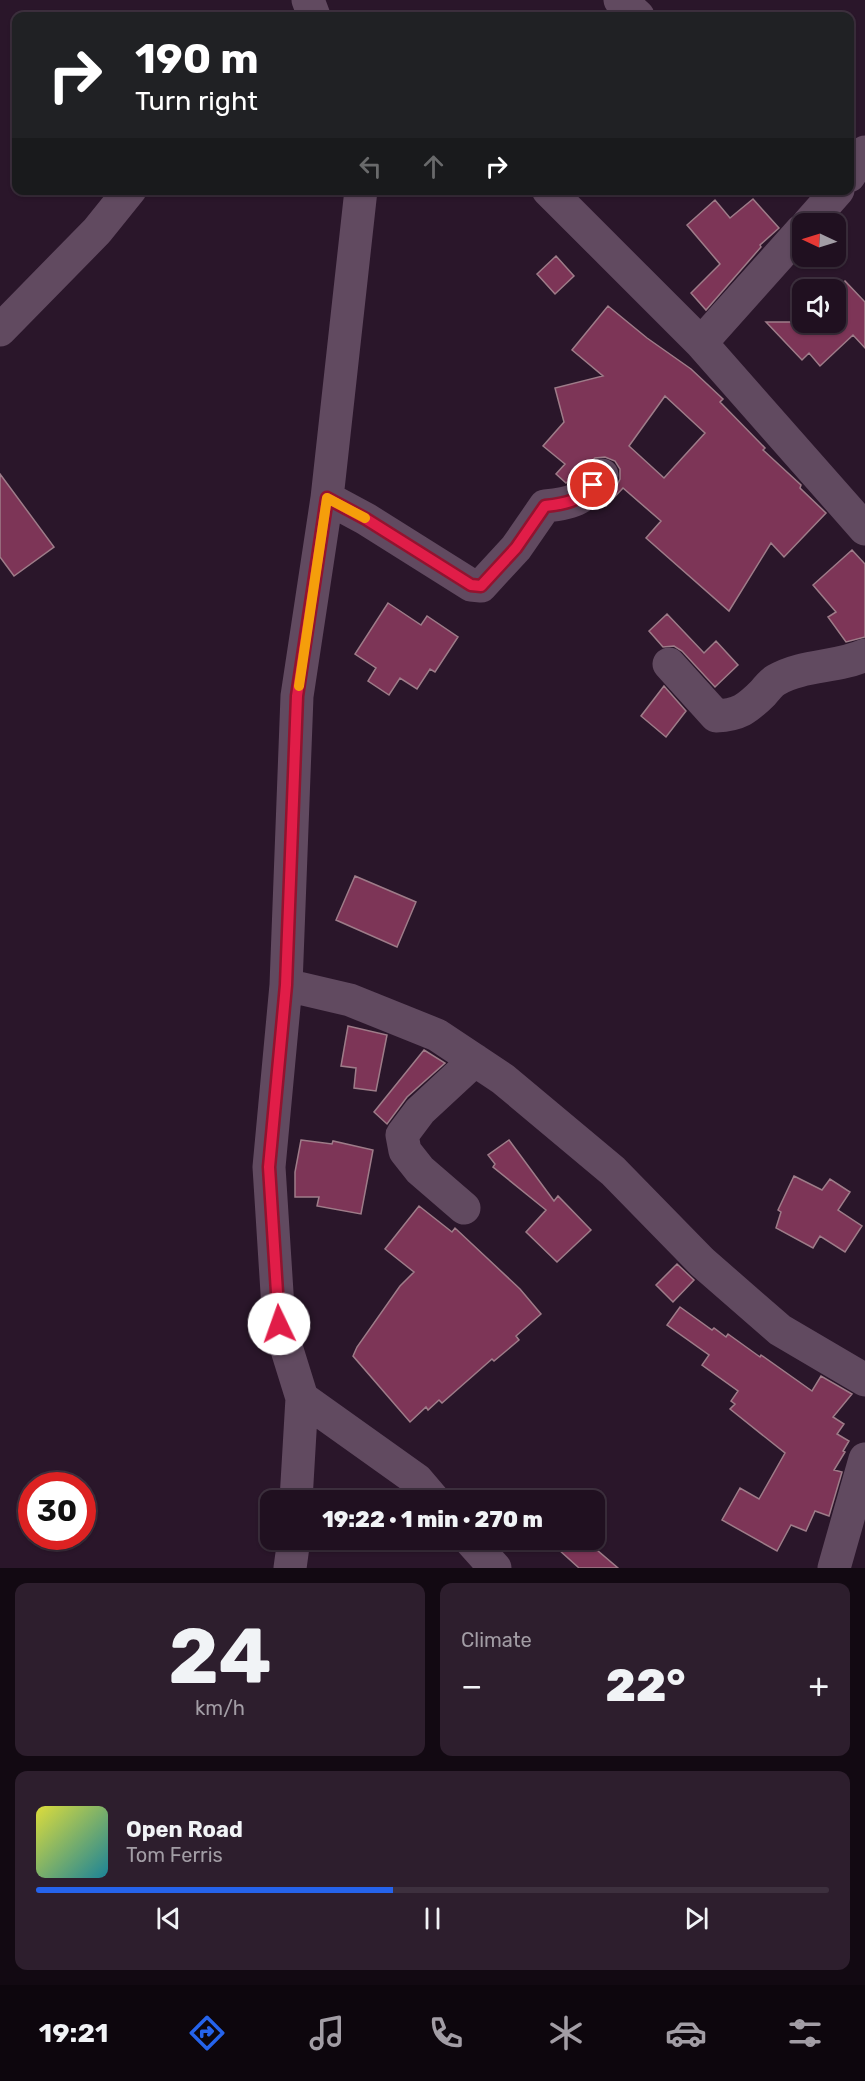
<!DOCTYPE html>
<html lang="en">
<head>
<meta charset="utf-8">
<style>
  body { margin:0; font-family:Rubik,sans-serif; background:#2d1e2d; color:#f1f3f6; height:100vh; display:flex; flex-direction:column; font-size:22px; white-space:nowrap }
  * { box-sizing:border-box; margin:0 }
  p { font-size:20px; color:#a29da5 }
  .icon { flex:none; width:33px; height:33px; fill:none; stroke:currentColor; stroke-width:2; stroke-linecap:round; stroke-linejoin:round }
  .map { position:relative; height:1568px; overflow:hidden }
  .sheet { display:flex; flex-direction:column; gap:15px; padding:15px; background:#120912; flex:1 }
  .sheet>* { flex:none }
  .top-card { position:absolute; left:12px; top:12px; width:842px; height:183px; border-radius:12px; box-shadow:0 2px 4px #0004,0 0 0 2px #3d303e; background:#202124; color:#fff; overflow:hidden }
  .needle { width:39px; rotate:274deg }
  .fabs { position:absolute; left:792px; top:213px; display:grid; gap:12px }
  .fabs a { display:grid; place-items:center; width:54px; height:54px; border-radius:12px; background:#201020; box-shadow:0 2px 4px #0004,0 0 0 2px #3d303e; font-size:30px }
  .speed { position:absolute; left:18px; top:1472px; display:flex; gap:12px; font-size:30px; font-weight:700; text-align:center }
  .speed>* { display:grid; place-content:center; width:78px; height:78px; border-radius:50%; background:#201020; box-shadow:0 2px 4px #0004,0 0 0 2px #3d303e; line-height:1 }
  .speed .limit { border:9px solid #d22; background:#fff; color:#111 }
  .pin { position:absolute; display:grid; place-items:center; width:51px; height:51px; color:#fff; margin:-26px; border:3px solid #fff; border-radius:50%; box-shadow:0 2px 6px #0007 }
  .me { position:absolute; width:66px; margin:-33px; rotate:357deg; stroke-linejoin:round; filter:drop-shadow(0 0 4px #0008) }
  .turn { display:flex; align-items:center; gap:21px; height:126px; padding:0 24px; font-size:27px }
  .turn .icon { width:78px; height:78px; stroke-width:2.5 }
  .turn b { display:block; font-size:42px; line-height:51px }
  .lanes { display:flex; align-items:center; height:57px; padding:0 24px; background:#0003; justify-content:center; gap:30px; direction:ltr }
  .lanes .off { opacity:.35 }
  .big { font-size:45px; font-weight:800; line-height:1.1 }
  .sheet .card { flex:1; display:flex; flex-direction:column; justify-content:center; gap:9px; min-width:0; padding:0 21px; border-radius:12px; background:#2d1e2d }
  .sheet .dial { align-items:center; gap:0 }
  .dial b { font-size:78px; line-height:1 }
  .song { display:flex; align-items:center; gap:18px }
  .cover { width:72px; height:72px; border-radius:9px; background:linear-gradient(135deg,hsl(60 70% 55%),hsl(190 70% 35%)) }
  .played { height:6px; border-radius:3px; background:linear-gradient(90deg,#2563eb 45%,#3d303e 45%) }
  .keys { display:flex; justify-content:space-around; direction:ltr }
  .heat { display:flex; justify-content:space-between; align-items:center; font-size:33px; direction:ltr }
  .sheet .tiles { flex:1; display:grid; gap:15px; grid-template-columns:1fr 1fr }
  .card:last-child { grid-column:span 2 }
  .trip { position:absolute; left:260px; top:1490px; width:345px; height:60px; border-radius:12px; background:#201020; box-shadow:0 2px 4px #0004,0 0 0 2px #3d303e; font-weight:800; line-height:60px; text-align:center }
  .menu { display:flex; height:96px; justify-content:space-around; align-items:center; background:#0d060d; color:#a29da5 }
  .menu .icon { width:42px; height:42px }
  .menu .active { color:#2563eb }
  .menu b { font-size:27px; color:#f1f3f6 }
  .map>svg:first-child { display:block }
  .building { fill:#7d3557; stroke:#9e7c89; stroke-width:1.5; fill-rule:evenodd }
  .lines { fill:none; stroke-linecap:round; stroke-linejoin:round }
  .minor { stroke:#614a60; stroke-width:33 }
  .route-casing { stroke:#92132f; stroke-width:15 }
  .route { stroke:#e11d48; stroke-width:10 }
  .slow { stroke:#f59e0b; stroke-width:10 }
</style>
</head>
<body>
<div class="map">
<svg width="865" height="1568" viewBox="0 0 865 1568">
  <rect width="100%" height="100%" fill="#2a162a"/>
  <path class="building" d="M753,199L779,228L760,245L761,247L706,310L691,293L720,264L687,225L715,200L730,218Z
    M556,256L574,276L555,294L537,274Z
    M845,281L865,302V348L853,335L820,366L809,353L802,360L766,322H800L802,320V322H836L835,290Z
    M608,306L647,338L691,369L723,399L720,402L765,448L763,450L801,485L800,488L826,513L784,557L771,543L729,611L646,538L661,521L623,488L606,506L602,503L616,487L620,479V469L615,461L605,457L595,458L566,483L556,474L565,464L543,446L564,422L555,388L603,376L572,350ZM665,396L705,433L664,478L629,446Z
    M0,474L54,547L14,576L0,557Z
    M852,550L865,564V637L846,642L828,617L836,612L813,585Z
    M388,603L421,625L427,616L458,637L435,672L430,669L417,689L400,678L389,695L368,681L376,668L355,654Z
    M667,614L704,653L716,641L738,665L715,687L682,651L674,646L663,647L649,631Z
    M664,686L686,711L666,737L641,716Z
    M355,876L416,902L397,947L336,920Z
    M348,1026L387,1035L376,1091L354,1088L356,1068L341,1066Z
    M424,1050L445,1063L407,1097L387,1124L374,1112Z
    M301,1140L332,1144L333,1141L373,1150L361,1214L317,1206L319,1197H295V1172Z
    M509,1140L554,1201L558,1196L591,1230L557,1262L526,1232L546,1210L493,1167L495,1164L488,1155Z
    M794,1176L822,1190L830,1179L850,1192L838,1210L862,1226L845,1252L820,1236L813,1248L776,1228L781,1212L778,1210Z
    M419,1206L452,1232L455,1228L520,1289L541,1314L516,1336L519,1340L506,1351L494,1361L492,1359L442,1403L439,1400L428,1410L426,1407L410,1422L353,1356L357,1347L400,1286L414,1272L385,1249Z
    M677,1264L694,1280L673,1302L656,1285Z
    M680,1307L712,1330L714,1328L726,1337L728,1334L760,1357L761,1355L812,1391L821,1376L852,1394L833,1417L844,1424L837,1434L849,1441L843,1451L845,1452L834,1470L842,1472L829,1516L815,1511L806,1531L791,1525L777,1551L722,1520L740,1488L759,1499L785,1453L730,1409L735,1404L731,1401L738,1391L702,1365L709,1355L667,1325Z
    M547,1539H584L618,1568H579Z"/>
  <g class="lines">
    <path class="minor" d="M308,0L314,16
      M620,0L638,16
      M849,176L865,152
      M548,190L701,343L865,529
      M808,224L838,190
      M0,330L97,231L130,190
      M701,343L802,230
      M327,498L366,519L471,585L481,586L516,548L545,506C577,503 582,499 602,475
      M669,664L716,716C739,715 747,709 763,693C767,688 771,683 776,680C804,664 837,668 865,655
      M286,985L350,1000L437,1035L503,1079L613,1171L702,1262L780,1330L865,1380
      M464,1208L420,1170L405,1151L402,1135L420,1111L475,1060
      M302,1398L417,1480L434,1500
      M296,1500L302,1398L279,1324L269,1167L286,985L297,696L327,498L361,190
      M469,1539L495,1568
      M290,1568L294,1539
      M834,1568L865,1459"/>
  </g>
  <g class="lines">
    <defs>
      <path id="route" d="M279,1324L269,1167L286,985L297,696L327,498L366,519L471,585L481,586L516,548L545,506C565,504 580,501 593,485"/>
    </defs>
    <use href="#route" class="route-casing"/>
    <use href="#route" class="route"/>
    <path class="slow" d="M299,686L327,498L365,518"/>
  </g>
</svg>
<div class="fabs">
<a><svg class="needle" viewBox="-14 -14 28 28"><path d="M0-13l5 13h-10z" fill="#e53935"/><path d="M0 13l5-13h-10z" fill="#a29da5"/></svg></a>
<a><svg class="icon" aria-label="sound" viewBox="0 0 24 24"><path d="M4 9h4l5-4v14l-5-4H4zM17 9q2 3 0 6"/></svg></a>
</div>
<div class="speed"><div class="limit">30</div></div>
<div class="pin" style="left:593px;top:485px;background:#d93025"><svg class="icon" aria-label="arrive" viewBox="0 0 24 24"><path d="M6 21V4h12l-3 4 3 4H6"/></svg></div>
<svg class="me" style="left:279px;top:1324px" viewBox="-20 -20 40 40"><circle r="19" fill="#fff"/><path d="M0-13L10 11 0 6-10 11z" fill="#e11d48"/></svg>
<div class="trip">19:22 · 1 min · 270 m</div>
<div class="top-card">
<div class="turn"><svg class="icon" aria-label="right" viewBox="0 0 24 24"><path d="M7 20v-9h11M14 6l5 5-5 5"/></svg><div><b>190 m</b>Turn right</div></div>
<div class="lanes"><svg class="icon off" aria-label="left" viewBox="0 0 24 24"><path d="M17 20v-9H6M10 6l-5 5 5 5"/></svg><svg class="icon off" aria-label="ahead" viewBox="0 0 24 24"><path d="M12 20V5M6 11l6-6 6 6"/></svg><svg class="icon" aria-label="right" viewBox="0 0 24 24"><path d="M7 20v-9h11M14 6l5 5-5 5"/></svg></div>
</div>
</div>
<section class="sheet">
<div class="tiles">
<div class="card dial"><b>24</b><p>km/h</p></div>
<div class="card"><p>Climate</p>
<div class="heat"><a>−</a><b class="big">22°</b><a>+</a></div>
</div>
<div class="card">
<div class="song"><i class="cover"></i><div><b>Open Road</b><p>Tom Ferris</p></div></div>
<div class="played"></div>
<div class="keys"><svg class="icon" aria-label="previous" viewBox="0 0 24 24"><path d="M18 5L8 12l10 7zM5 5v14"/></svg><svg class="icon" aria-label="pause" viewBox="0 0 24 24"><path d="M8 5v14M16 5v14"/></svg><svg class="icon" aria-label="next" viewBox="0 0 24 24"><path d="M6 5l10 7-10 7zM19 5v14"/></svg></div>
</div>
</div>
</section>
<nav class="menu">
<b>19:21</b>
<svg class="icon active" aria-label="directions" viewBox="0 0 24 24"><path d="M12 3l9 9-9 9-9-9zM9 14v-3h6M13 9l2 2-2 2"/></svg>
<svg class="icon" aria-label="music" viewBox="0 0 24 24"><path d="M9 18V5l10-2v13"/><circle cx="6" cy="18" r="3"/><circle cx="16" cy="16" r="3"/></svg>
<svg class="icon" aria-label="phone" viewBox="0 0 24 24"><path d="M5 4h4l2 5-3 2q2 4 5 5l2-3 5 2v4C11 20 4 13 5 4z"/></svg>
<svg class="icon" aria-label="climate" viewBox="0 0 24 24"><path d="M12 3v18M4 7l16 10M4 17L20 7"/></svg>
<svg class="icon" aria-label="car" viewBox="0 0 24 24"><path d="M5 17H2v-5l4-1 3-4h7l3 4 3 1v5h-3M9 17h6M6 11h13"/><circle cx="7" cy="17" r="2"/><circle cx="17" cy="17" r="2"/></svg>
<svg class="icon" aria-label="filters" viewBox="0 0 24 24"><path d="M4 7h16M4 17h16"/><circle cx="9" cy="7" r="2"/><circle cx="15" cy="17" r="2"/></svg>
</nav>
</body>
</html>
